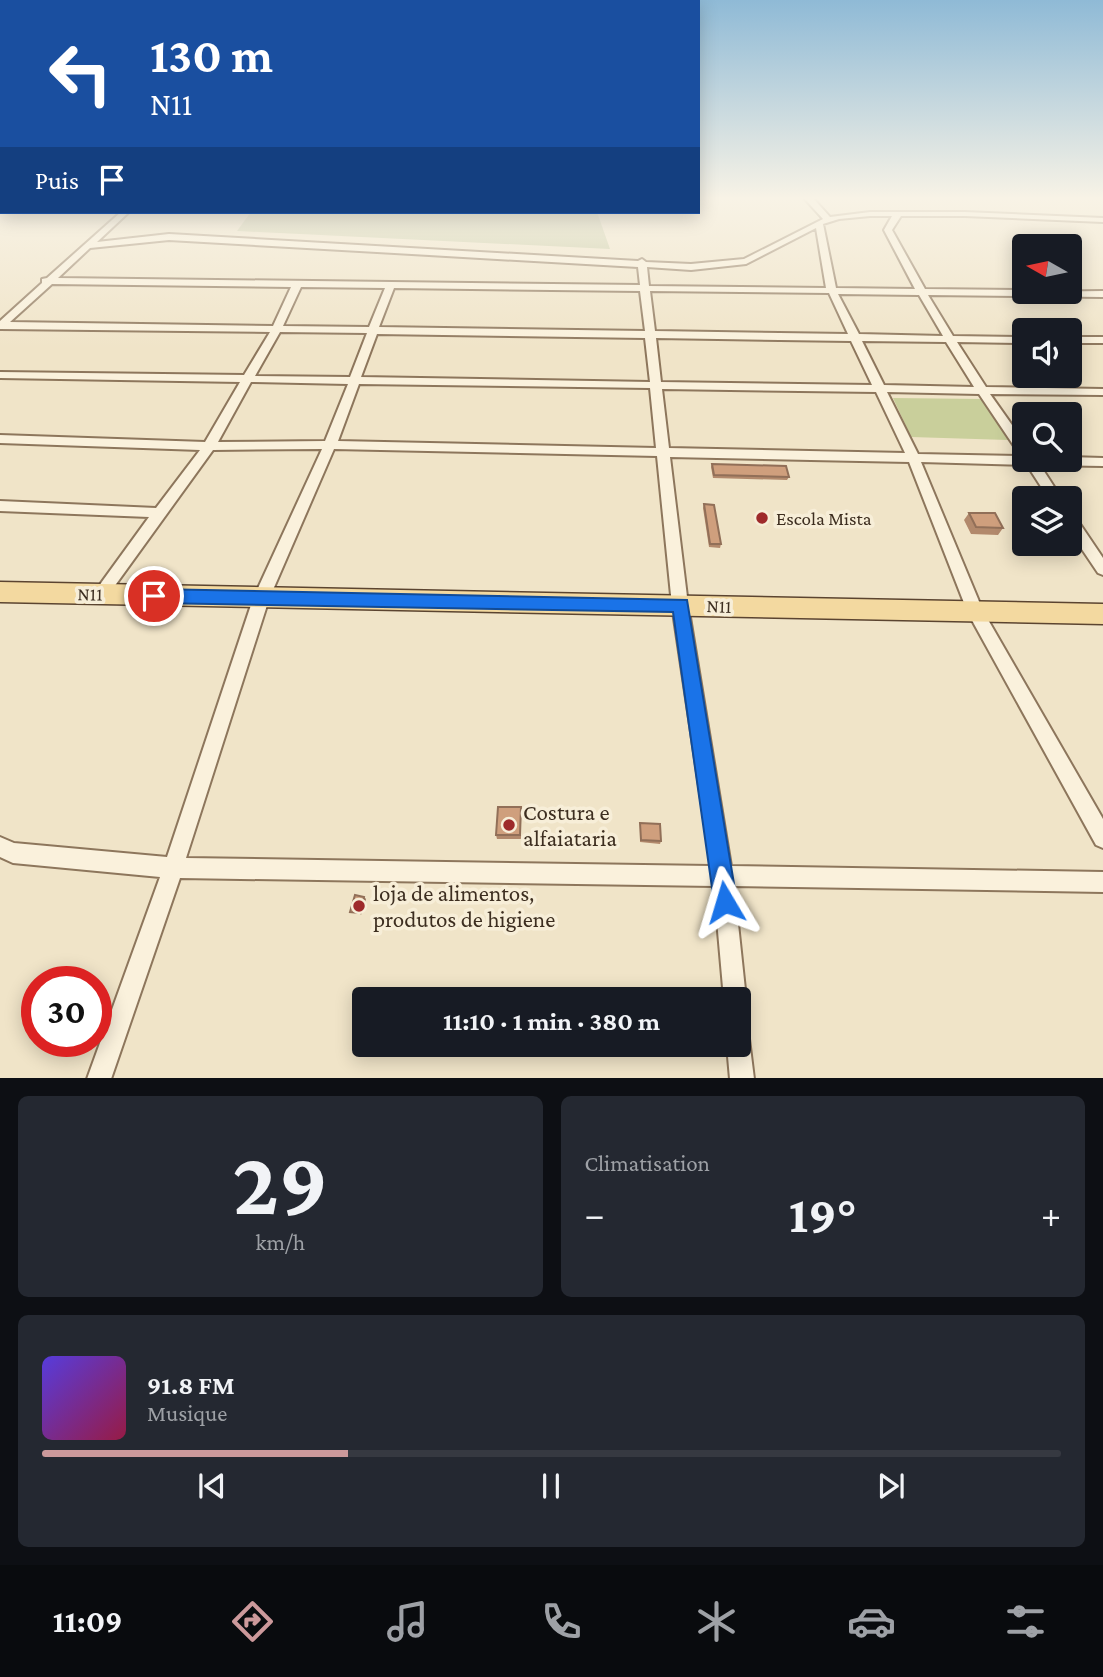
<!DOCTYPE html>
<html lang="fr">
<head>
<meta charset="utf-8">
<style>
  body { margin:0; font-family:"Crimson Pro",serif; background:#242831; color:#f1f3f6; height:100vh; display:flex; flex-direction:column; font-size:26px; white-space:nowrap }
  * { box-sizing:border-box; margin:0 }
  p { font-size:23px; color:#9ea1a6 }
  .icon { flex:none; width:38px; height:38px; fill:none; stroke:currentColor; stroke-width:2; stroke-linecap:round; stroke-linejoin:round }
  .map { position:relative; height:1078px; overflow:hidden }
  .details { display:flex; flex-direction:column; gap:18px; padding:18px; background:#0d0f14; flex:1 }
  .details>* { flex:none }
  .hud { position:absolute; left:0px; top:0px; width:700px; height:214px; box-shadow:0 4px 18px #0003; background:#1a4fa0; color:#fff; overflow:hidden }
  .needle { width:46px; rotate:279deg }
  .tools { position:absolute; left:1012px; top:234px; display:grid; gap:14px }
  .tools a { display:grid; place-items:center; width:70px; height:70px; border-radius:7px; background:#171b24; box-shadow:0 4px 18px #0003; font-size:35px }
  .speed { position:absolute; left:21px; top:966px; display:flex; gap:14px; font-size:35px; font-weight:700; text-align:center }
  .speed>* { display:grid; place-content:center; width:91px; height:91px; border-radius:50%; background:#171b24; box-shadow:0 4px 18px #0003; line-height:1 }
  .speed .limit { border:10px solid #d22; background:#fff; color:#111 }
  .pin { position:absolute; display:grid; place-items:center; width:60px; height:60px; color:#fff; margin:-30px; border:4px solid #fff; border-radius:50%; box-shadow:0 2px 7px #0007 }
  .me { position:absolute; width:77px; margin:-38px; rotate:353deg; stroke-linejoin:round; filter:drop-shadow(0 0 5px #0008) }
  .turn { display:flex; align-items:center; gap:24px; height:147px; padding:0 35px; font-size:32px }
  .turn .icon { width:91px; height:91px; stroke-width:2.5 }
  .turn b { display:block; font-size:49px; line-height:60px }
  .then { display:flex; align-items:center; height:66px; padding:0 35px; background:#0003; gap:14px; font-size:26px }
  .big { font-size:52px; font-weight:700; line-height:1.1 }
  .details .widget { flex:1; display:flex; flex-direction:column; justify-content:center; gap:10px; min-width:0; padding:0 24px; border-radius:10px; background:#242831 }
  .details .dial { align-items:center; gap:0 }
  .dial b { font-size:91px; line-height:1 }
  .song { display:flex; align-items:center; gap:21px }
  .cover { width:84px; height:84px; border-radius:10px; background:linear-gradient(135deg,hsl(250 70% 55%),hsl(340 70% 35%)) }
  .played { height:7px; border-radius:4px; background:linear-gradient(90deg,#cc999b 30%,#363941 30%) }
  .keys { display:flex; justify-content:space-around; direction:ltr }
  .heat { display:flex; justify-content:space-between; align-items:center; font-size:38px; direction:ltr }
  .details .tiles { flex:1; display:grid; gap:18px; grid-template-columns:1fr 1fr }
  .widget:last-child { grid-column:span 2 }
  .trip { position:absolute; left:352px; top:987px; width:399px; height:70px; border-radius:7px; background:#171b24; box-shadow:0 4px 18px #0003; font-weight:700; line-height:70px; text-align:center }
  .tabs { display:flex; height:112px; justify-content:space-around; align-items:center; background:#090b0e; color:#9ea1a6 }
  .tabs .icon { width:49px; height:49px }
  .tabs .on { color:#cc999b }
  .tabs b { font-size:32px; color:#f1f3f6 }
  .map>svg:first-child { display:block }
  .green { fill:#c9cf9b }
  .cemetery { fill:#bfc49a }
  .lines { fill:none; stroke-linecap:round; stroke-linejoin:round }
  .street-casing { stroke:#8d765c; stroke-width:4 }
  .primary-casing { stroke:#5b4430; stroke-width:3 }
  .street { fill:#faf1dc; fill-rule:evenodd }
  .primary { fill:#f3d9a0; fill-rule:evenodd }
  .wall { fill:#b2896c }
  .shaded-wall { fill:#916f58 }
  .building { fill:#cf9f7d; stroke:#916f58; stroke-width:2 }
  .route { fill:#1a73e8; stroke:#114b97; stroke-width:2 }
  .poi-dot { fill:#9e2a2b; stroke:#f7eed8; stroke-width:2.5 }
  .labels { text-anchor:middle; dominant-baseline:central; stroke-width:7; stroke-linejoin:round; paint-order:stroke }
  .poi-label { font-size:19px; fill:#3d2e20; stroke:#f7eed8; text-anchor:start }
  .street-label { font-size:19px; fill:#3d2e20; stroke:#f7eed8 }
  .near-poi-label { font-size:23px; fill:#3d2e20; stroke:#f7eed8; text-anchor:start }
</style>
</head>
<body>
<div class="map">
<svg width="1103" height="1079" viewBox="0 0 1103 1079">
  <rect width="100%" height="100%" fill="#f0e4c8"/>
  <path class="green" d="M893,398L982,399L1008,440L911,437Z"/>
  <path class="cemetery" d="M251,212H597L610,249L237,231Z"/>
  <g class="lines">
    <defs>
      <path id="street" d="M803,197H812L830,217L870,212H965L1103,218V222L965,216H901L892,230L925,289L1024,290V292L1103,291V297L928,295L953,336L1024,337V343L957,342L986,387L1103,389V395L990,394L1024,442V460H1069V457L1103,458V466L1040,465L1062,499H1049L1027,465L921,462L983,611L1103,819V848L1096,845L968,613L909,462L670,457L688,605L731,866L1103,872V892L734,886L746,999L743,1007L738,1009V999H724L714,886L180,878L111,1079H87L160,877L13,863L0,857V837L14,843L167,857L253,599L322,449L213,450L106,598L101,600L96,598L94,594L96,590L149,517L0,511V501L156,508L200,450L0,443V435L205,442L240,382L0,378V372L244,375L270,332L0,329V321L42,283V279L47,278L121,212H129L97,242L169,234L638,261L642,259L646,262L691,264L744,259L823,219ZM870,216H892L884,230L915,289L836,288L823,224L839,219ZM816,228L826,288L649,286L647,267L691,270L746,264ZM169,240L638,267L640,285L58,278L90,248ZM52,284L291,287L273,326L10,322ZM301,287L385,288L369,327L283,326ZM394,288L640,291L645,331L379,327ZM650,291L829,293L848,334L655,331ZM838,294L919,295L943,336L859,334ZM280,332L367,333L350,377L255,376ZM377,334L645,338L650,382L361,377ZM656,338L851,341L872,385L661,382ZM862,341L946,342L974,387L884,385ZM251,382L348,384L325,441L218,442ZM359,384L650,388L656,448L338,441ZM662,389L876,392L905,453L669,448ZM887,392L979,394L1020,455L1023,456L918,454ZM334,449L657,456L672,605L711,866L186,858L269,599Z
        M1069,337H1103V343H1069Z
        M1069,514L1074,515L1103,558V575L1098,573L1069,530Z
        M738,1028L746,1031L749,1039L754,1079H730L727,1045H738Z"/>
      <path id="primary" d="M0,582L1103,604V624L0,602Z"/>
    </defs>
    <use href="#street" class="street-casing"/>
    <use href="#primary" class="primary-casing"/>
    <use href="#street" class="street"/>
    <use href="#primary" class="primary"/>
  </g>
  <path class="wall" d="M712,464L789,477L787,480L713,478L711,467Z
    M704,504L721,544L720,548L709,547L703,508Z
    M969,513L1003,528L998,535L971,534L964,520Z
    M1024,515V525L1020,519Z
    M521,807V839H497L496,835Z
    M640,823L661,841L660,844L640,842Z"/>
  <path class="shaded-wall" d="M364,897L366,899L361,915L360,913Z"/>
  <path class="building" d="M712,464L786,466L789,477L714,475Z
    M704,504L714,505L721,544H710Z
    M969,513H995L1003,528L976,527Z
    M498,807H521L520,835H496Z
    M640,823L660,824L661,841L641,840Z
    M355,895L364,897L360,913L350,912Z"/>
  <linearGradient id="sky" x2="0" y2="1"><stop stop-color="#8fbad6"/><stop offset="0.57" stop-color="#f8f3e6"/><stop offset="1" stop-color="#f8f3e6" stop-opacity="0"/></linearGradient>
  <rect width="1103" height="348" fill="url(#sky)"/>
  <path class="route" d="M154,589L687,600L737,902L734,910L725,913L717,910L714,902L673,612L154,603L146,596Z"/>
  <g class="poi-dot">
    <circle cx="762" cy="518" r="7"/>
    <circle cx="509" cy="825" r="7"/>
    <circle cx="359" cy="906" r="7"/>
  </g>
  <g class="labels">
    <g class="poi-label">
      <text x="776" y="518">Escola Mista</text>
    </g>
    <g class="street-label">
      <text transform="translate(90 594) rotate(1)">N11</text>
      <text transform="translate(719 606) rotate(2)">N11</text>
    </g>
    <g class="near-poi-label">
      <text x="523" y="812">Costura e<tspan x="523" dy="26">alfaiataria</tspan></text>
      <text x="373" y="893">loja de alimentos,<tspan x="373" dy="26">produtos de higiene</tspan></text>
    </g>
  </g>
</svg>
<div class="tools">
<a><svg class="needle" viewBox="-14 -14 28 28"><path d="M0-13l5 13h-10z" fill="#e53935"/><path d="M0 13l5-13h-10z" fill="#9ea1a6"/></svg></a>
<a><svg class="icon" aria-label="sound" viewBox="0 0 24 24"><path d="M4 9h4l5-4v14l-5-4H4zM17 9q2 3 0 6"/></svg></a>
<a><svg class="icon" aria-label="search" viewBox="0 0 24 24"><circle cx="10" cy="10" r="6"/><path d="M15 15l6 6"/></svg></a>
<a><svg class="icon" aria-label="layers" viewBox="0 0 24 24"><path d="M12 4l9 5-9 5-9-5zM3 14l9 5 9-5"/></svg></a>
</div>
<div class="speed"><div class="limit">30</div></div>
<div class="pin" style="left:154px;top:596px;background:#d93025"><svg class="icon" aria-label="arrive" viewBox="0 0 24 24"><path d="M6 21V4h12l-3 4 3 4H6"/></svg></div>
<svg class="me" style="left:725px;top:902px" viewBox="-20 -20 40 40"><path d="M0-17L14 15 0 8-14 15z" fill="#1a73e8" stroke="#fff" stroke-width="4"/></svg>
<div class="trip">11:10 · 1 min · 380 m</div>
<div class="hud">
<div class="turn"><svg class="icon" aria-label="left" viewBox="0 0 24 24"><path d="M17 20v-9H6M10 6l-5 5 5 5"/></svg><div><b>130 m</b>N11</div></div>
<div class="then">Puis<svg class="icon" aria-label="arrive" viewBox="0 0 24 24"><path d="M6 21V4h12l-3 4 3 4H6"/></svg></div>
</div>
</div>
<section class="details">
<div class="tiles">
<div class="widget dial"><b>29</b><p>km/h</p></div>
<div class="widget"><p>Climatisation</p>
<div class="heat"><a>−</a><b class="big">19°</b><a>+</a></div>
</div>
<div class="widget">
<div class="song"><i class="cover"></i><div><b>91.8 FM</b><p>Musique</p></div></div>
<div class="played"></div>
<div class="keys"><svg class="icon" aria-label="previous" viewBox="0 0 24 24"><path d="M18 5L8 12l10 7zM5 5v14"/></svg><svg class="icon" aria-label="pause" viewBox="0 0 24 24"><path d="M8 5v14M16 5v14"/></svg><svg class="icon" aria-label="next" viewBox="0 0 24 24"><path d="M6 5l10 7-10 7zM19 5v14"/></svg></div>
</div>
</div>
</section>
<nav class="tabs">
<b>11:09</b>
<svg class="icon on" aria-label="directions" viewBox="0 0 24 24"><path d="M12 3l9 9-9 9-9-9zM9 14v-3h6M13 9l2 2-2 2"/></svg>
<svg class="icon" aria-label="music" viewBox="0 0 24 24"><path d="M9 18V5l10-2v13"/><circle cx="6" cy="18" r="3"/><circle cx="16" cy="16" r="3"/></svg>
<svg class="icon" aria-label="phone" viewBox="0 0 24 24"><path d="M5 4h4l2 5-3 2q2 4 5 5l2-3 5 2v4C11 20 4 13 5 4z"/></svg>
<svg class="icon" aria-label="climate" viewBox="0 0 24 24"><path d="M12 3v18M4 7l16 10M4 17L20 7"/></svg>
<svg class="icon" aria-label="car" viewBox="0 0 24 24"><path d="M5 17H2v-5l4-1 3-4h7l3 4 3 1v5h-3M9 17h6M6 11h13"/><circle cx="7" cy="17" r="2"/><circle cx="17" cy="17" r="2"/></svg>
<svg class="icon" aria-label="filters" viewBox="0 0 24 24"><path d="M4 7h16M4 17h16"/><circle cx="9" cy="7" r="2"/><circle cx="15" cy="17" r="2"/></svg>
</nav>
</body>
</html>
